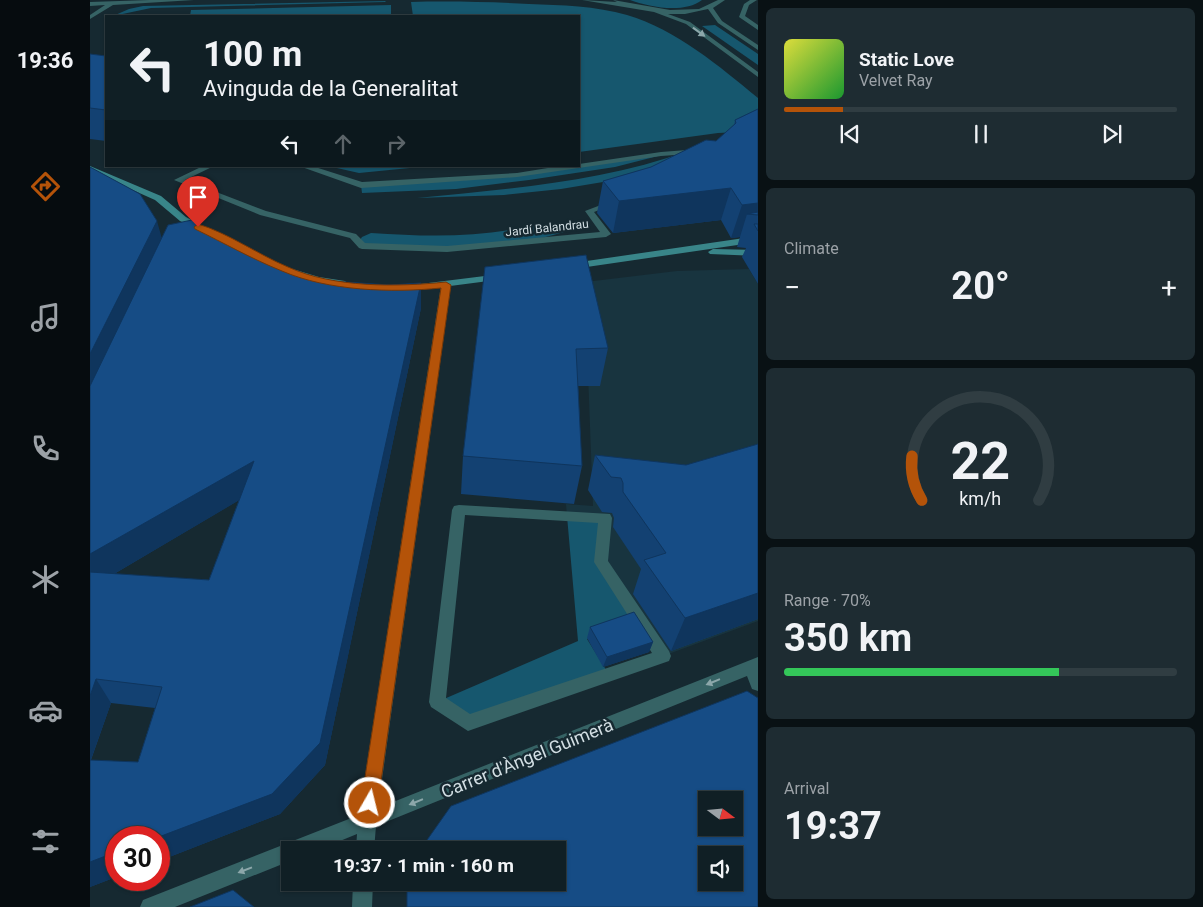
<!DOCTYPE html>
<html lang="en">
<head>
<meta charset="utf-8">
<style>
  body { margin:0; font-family:Roboto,sans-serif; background:#1e2c32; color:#f1f3f6; height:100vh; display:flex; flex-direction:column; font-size:19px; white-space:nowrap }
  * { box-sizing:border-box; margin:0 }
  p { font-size:16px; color:#9ca2a7 }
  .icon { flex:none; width:28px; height:28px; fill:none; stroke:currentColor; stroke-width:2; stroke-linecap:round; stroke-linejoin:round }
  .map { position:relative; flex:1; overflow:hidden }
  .sheet { display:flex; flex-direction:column; gap:8px; padding:8px; background:#091114; width:445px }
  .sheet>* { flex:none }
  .top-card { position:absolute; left:15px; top:15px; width:475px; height:152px; border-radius:0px; box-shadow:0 1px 4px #0004,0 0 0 1px #303d42; background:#101f25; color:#f1f3f6; overflow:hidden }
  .needle { width:32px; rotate:106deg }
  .tools { position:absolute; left:608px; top:791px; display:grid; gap:10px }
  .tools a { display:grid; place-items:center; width:45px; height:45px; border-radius:0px; background:#101f25; box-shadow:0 1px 4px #0004,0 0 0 1px #303d42; font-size:25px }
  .speed { position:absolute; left:15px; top:826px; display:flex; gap:10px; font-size:25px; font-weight:700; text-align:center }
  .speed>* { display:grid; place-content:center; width:65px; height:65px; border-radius:50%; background:#101f25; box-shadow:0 1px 4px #0004,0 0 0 1px #303d42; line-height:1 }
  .speed .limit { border:8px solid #d22; background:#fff; color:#111 }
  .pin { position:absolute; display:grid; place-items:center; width:42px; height:42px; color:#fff; margin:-51px -21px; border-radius:50% 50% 50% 0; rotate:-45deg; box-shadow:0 0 5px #0007 }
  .pin .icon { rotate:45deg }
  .me { position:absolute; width:55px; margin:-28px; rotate:8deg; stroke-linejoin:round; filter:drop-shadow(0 0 4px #0008) }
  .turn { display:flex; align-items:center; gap:18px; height:105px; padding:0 15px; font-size:22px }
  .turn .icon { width:65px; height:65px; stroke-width:2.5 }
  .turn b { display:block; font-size:35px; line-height:42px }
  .lanes { display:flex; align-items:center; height:48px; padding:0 15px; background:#0003; justify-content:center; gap:25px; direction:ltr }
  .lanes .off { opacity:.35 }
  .big { font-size:38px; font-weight:700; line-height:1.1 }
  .sheet .card { flex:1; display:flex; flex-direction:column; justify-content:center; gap:8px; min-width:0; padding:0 18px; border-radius:8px; background:#1e2c32 }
  .sheet .dial { align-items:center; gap:0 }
  .dial svg { height:130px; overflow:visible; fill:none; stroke:#303d42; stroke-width:7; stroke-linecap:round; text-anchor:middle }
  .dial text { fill:#f1f3f6; stroke:none }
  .song { display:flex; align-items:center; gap:15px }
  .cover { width:60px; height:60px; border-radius:8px; background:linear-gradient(135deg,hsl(60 70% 55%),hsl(130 70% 35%)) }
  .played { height:5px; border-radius:2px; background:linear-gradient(90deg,#b45309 15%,#303d42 15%) }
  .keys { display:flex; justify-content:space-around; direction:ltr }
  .heat { display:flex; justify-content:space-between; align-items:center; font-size:28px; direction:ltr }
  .charge { height:8px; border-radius:4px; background:linear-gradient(90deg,#34c759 70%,#303d42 0) }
  .trip { position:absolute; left:191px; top:841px; width:285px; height:50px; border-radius:0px; background:#101f25; box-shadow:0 1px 4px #0004,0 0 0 1px #303d42; font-weight:700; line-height:50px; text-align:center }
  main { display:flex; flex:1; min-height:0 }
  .tab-bar { display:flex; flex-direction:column; width:90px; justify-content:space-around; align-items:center; background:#060c0f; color:#9ca2a7 }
  .tab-bar .icon { width:35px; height:35px }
  .tab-bar .current { color:#b45309 }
  .tab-bar b { font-size:22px; color:#f1f3f6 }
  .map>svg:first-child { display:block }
  .built { fill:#18343f }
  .green { fill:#16576e }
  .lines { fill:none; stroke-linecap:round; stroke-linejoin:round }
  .street { fill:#366365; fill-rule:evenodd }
  .secondary { fill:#398589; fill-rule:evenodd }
  .wall { fill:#134172; fill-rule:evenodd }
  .shaded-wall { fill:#0f355d }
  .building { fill:#164c85; stroke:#0f355d; fill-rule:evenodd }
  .oneway { fill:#8ca7aa }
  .route { fill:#b45309; stroke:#753606 }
  .labels { text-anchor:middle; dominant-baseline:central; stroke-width:5; stroke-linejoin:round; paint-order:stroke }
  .far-street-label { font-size:12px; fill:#d2dee3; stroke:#162931 }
  .near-street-label { font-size:18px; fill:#d2dee3; stroke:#162931 }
</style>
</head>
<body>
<main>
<nav class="tab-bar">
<b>19:36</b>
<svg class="icon current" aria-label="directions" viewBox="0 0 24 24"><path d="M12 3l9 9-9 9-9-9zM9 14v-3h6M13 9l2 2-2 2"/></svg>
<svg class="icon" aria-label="music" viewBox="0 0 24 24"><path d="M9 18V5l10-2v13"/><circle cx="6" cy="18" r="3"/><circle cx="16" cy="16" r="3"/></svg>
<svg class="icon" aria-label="phone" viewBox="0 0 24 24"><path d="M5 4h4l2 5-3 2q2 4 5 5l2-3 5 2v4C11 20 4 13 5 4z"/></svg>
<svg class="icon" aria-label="climate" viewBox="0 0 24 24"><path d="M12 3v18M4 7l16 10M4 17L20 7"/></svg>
<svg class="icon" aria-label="car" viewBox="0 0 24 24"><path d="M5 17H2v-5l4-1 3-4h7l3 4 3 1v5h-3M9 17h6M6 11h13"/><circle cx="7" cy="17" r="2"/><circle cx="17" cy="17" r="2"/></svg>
<svg class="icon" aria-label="filters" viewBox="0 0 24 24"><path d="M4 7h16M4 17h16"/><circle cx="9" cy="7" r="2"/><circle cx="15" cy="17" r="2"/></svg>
</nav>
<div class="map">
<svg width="668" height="907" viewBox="0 0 668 907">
  <rect width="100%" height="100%" fill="#162931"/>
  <path class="built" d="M659,269L668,284V621L573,656L477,516L476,504L503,506L496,320L487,283L587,271Z"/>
  <path class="green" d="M540,0H612C594,14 559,7 540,0Z
    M296,1L295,2L61,8L23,16L39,9L53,6Z
    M321,2C361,1 400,2 439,4C471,5 506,6 537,15C587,30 629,66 668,98V131L628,133L489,152V16H323Z
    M301,5V16H100L101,10Z
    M625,25L668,54V65L612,26Z
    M598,151L555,175L471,189L414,195L327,198C418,189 512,182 598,151Z
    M572,155L525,167L439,180L366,189L272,193L271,185L427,175Z
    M238,166H340L269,173Z
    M450,224L501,225L448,239L357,249L268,243L272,237L281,233C340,237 393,238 450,224Z
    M477,516L515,518L511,562L548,618L497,639L518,673L378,723L347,702L488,641Z"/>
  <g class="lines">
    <path class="street" d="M59,0H104L23,5L0,19V15L15,5L0,6V2Z
      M492,0L527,2L523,0L580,10L609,9L628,0H635L623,8L632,21L668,45V50L628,23L618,9L595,14H578L600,22L668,72V77L596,24L564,12Z
      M660,0H667L659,5L655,16L668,25V30L649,17L654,4Z
      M610,149H613V153L571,156L427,177L271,188L209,166H222L272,182L427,173L470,166H489V164L571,152Z
      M113,166H124L95,180L176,211L266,234L275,243L357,246L510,232L495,211L524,200L528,203L504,212L521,234L516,237L357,252L272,249L269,248L260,238L170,215L84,180Z
      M356,282L361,285L288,808L668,657V691L662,689L657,676L286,826L284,850H266L267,834L228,850H200V861L85,907H50L53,900L269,815L351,285Z
      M369,505L520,514L522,518L518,561L579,651L581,656L579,661L378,731L341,707L339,702L362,510L364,506ZM375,515L508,523L504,562L562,653L380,714L356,698Z
      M263,882H283L282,907H262Z"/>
    <path class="secondary" d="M0,166L71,196L96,217L116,228L111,231L108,230L90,221L65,200L0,171Z
      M668,236V242L483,269L478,266L483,263Z
      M623,249L668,250V256L620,254L618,252Z
      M196,267L229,277L255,281L257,283C246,292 206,276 193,272L191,270Z
      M411,274L416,277L414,279L314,292L309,289L314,286Z"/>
  </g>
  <path class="wall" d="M0,54L16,56V141L0,139Z
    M668,109V284L652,257L656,248L647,247L650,237L641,238L631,220L523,233L507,213L513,181L561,167L626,141L644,125L645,120Z
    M0,167L72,238L172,258L224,280L300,285L331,283V308L235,765L190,814L69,861V838H26V877L0,887ZM149,500L119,580L24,574ZM21,703L65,708L48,762L1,760Z
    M395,267L518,348L510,386H488L492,466L484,504L371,494L373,456Z
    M505,455L596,465L668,619L581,651L543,594L551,569L523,527L524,518L522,513L512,512L498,490Z
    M500,627L563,642L559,652L513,667L497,638Z"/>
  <path class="shaded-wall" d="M641,188L631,220L523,233L529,201Z
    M668,203V215L657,214L650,237L641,238L652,205Z
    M67,221L74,246L0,402V354Z
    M331,283V308L235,765L190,814L69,861V838H66Z
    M164,461L170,488L0,588V554Z
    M668,593V619L581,651L595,618Z
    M563,642L559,652L513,667L517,657Z
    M6,679L21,703L0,762V696Z
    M26,852V877L0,887V862Z"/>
  <path class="building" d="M0,54L16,56V110L0,108Z
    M668,109V203L652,205L641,188L529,201L513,181L561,167L616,140L626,141L646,123L645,120Z
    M0,167L50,194L67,221L0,354Z
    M668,212V215L657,214Z
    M102,220L172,258L224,280L300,285L331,283L230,743L182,794L66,838H26V852L0,862V760L48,762L72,687L6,679L0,696V572L119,580L164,461L0,554V386L78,225Z
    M664,224H668V231Z
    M496,255L518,348L486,349L492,466L373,456L395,267Z
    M668,444V593L595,618L554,560L576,553L533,492V483L531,478L521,477L505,455L596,465Z
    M544,612L563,642L517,657L500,627Z
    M657,691L668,698V907H317V882H468V850H330L361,806ZM616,800H644V828H616ZM616,855H644V882H616Z
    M143,890L164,907H100Z"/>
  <defs><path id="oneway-solid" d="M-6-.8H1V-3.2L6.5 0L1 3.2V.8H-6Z" transform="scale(1.25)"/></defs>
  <g class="oneway">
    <use href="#oneway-solid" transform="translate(609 32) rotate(36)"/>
    <use href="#oneway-solid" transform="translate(623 682) rotate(158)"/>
    <use href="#oneway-solid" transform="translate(326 802) rotate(158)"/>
    <use href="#oneway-solid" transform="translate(155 870) rotate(159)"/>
  </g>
  <path class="route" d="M108,224C138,233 169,255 198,267C244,288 307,287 356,282L361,285L288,803L285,809L280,811L274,809L271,803L351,288C302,293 238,291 192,271C162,259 134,243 105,229L104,227Z"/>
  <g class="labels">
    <g class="far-street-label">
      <text transform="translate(457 228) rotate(-6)">Jardí Balandrau</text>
    </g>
    <g class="near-street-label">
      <text transform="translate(437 758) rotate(-22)">Carrer d'Àngel Guimerà</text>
    </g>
  </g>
</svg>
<div class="tools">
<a><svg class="needle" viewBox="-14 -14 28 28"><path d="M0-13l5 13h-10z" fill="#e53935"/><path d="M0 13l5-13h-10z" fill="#9ca2a7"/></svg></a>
<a><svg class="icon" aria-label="sound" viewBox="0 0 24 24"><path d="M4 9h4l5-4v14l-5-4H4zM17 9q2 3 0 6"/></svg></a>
</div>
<div class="speed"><div class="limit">30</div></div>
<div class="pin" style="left:108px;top:227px;background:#d93025"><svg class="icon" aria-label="arrive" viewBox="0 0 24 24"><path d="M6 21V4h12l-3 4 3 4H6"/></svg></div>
<svg class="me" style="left:280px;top:803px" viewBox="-20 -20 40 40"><circle r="17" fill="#b45309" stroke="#fff" stroke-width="3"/><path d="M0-11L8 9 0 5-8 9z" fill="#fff"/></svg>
<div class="trip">19:37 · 1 min · 160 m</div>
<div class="top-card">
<div class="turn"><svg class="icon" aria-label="left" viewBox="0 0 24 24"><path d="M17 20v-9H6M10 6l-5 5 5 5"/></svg><div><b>100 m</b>Avinguda de la Generalitat</div></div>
<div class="lanes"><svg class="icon" aria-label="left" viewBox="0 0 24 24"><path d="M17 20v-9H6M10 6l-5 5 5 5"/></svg><svg class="icon off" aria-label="ahead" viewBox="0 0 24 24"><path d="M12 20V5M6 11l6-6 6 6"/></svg><svg class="icon off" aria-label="right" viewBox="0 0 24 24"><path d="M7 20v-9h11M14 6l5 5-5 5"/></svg></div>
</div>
</div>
<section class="sheet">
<div class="card">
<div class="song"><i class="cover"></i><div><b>Static Love</b><p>Velvet Ray</p></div></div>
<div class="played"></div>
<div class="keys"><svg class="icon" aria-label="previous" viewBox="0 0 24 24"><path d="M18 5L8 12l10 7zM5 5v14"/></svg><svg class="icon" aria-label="pause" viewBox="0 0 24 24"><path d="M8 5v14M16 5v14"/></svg><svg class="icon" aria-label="next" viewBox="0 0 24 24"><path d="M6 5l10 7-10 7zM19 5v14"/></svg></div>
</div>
<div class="card"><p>Climate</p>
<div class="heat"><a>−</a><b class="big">20°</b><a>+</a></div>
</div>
<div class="card dial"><svg viewBox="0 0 100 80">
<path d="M14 69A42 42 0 1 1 86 69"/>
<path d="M14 69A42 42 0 0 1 8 42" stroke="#b45309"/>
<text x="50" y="56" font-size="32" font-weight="700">22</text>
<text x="50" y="72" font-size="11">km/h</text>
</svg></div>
<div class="card"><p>Range · 70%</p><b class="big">350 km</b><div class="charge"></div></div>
<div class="card"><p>Arrival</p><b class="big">19:37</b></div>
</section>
</main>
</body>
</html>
